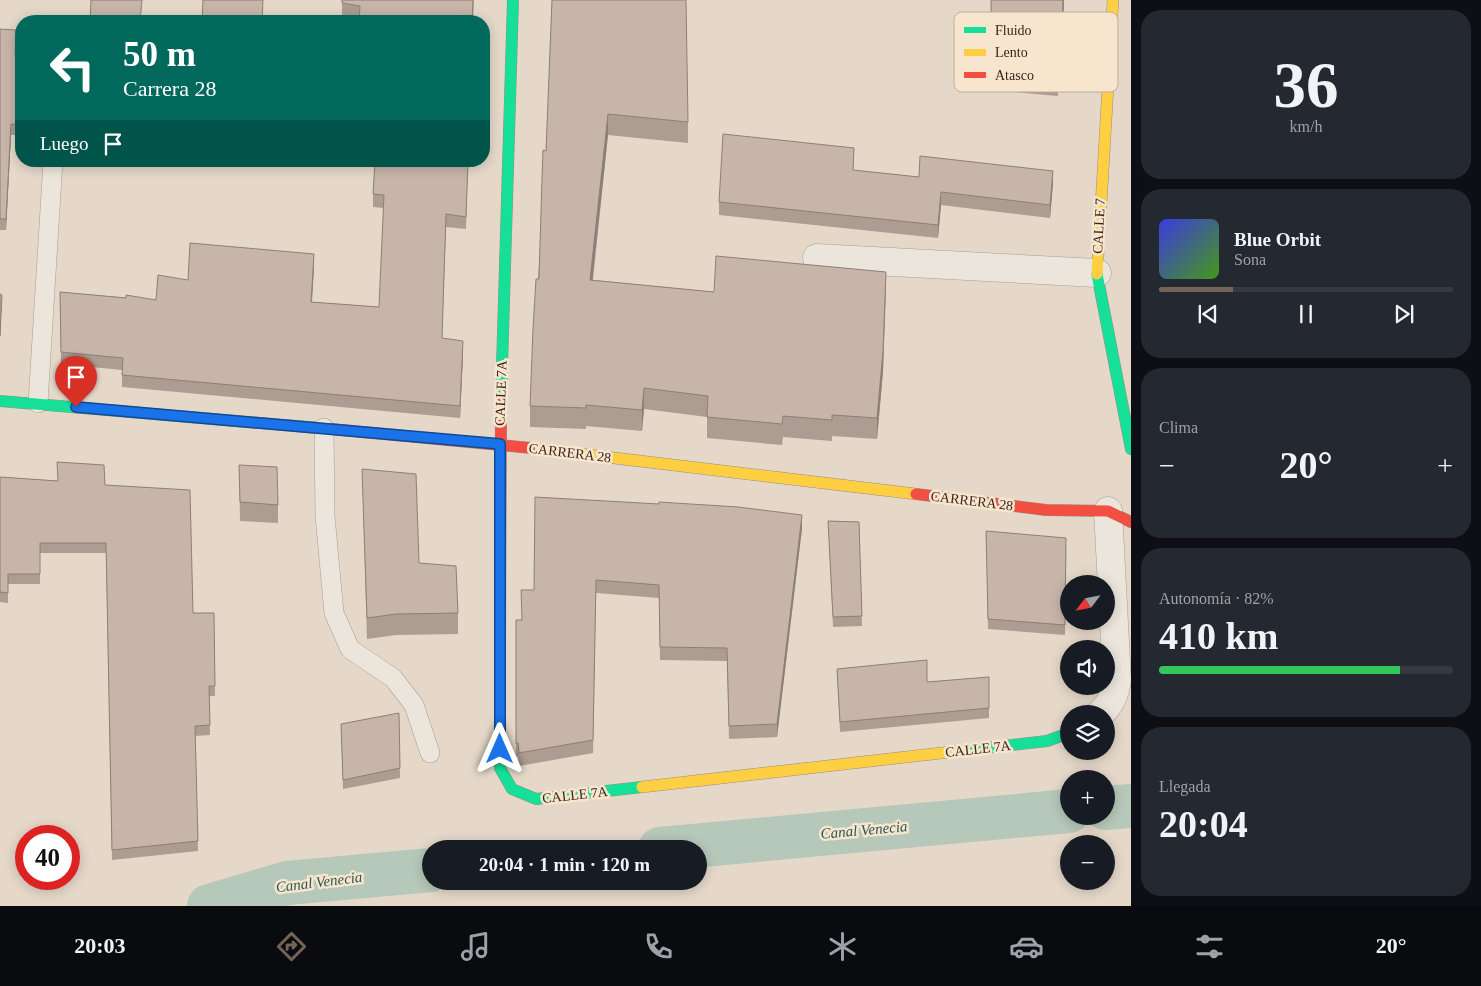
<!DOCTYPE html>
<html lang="es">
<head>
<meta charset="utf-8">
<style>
  body { margin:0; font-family:"Times New Roman",serif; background:#242831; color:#f1f3f6; height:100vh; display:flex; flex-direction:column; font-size:19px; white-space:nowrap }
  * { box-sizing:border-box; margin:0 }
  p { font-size:16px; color:#9ea1a6 }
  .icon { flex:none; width:28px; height:28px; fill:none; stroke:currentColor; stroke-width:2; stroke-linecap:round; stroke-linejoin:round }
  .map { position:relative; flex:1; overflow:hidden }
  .details { display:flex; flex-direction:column; gap:10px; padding:10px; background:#0d0f14; width:350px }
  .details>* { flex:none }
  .top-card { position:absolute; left:15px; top:15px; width:475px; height:152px; border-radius:20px; box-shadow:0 2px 12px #0003; background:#00695c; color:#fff; overflow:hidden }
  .needle { width:32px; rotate:238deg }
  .buttons { position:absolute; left:1060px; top:575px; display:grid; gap:10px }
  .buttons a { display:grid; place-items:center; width:55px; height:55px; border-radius:50%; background:#171b24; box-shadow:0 2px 12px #0003; font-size:25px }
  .speed { position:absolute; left:15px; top:825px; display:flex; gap:10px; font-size:25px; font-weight:700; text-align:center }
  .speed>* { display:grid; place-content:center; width:65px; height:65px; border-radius:50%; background:#171b24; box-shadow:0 2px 12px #0003; line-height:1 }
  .speed .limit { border:8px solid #d22; background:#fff; color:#111 }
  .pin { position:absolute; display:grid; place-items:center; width:42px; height:42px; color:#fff; margin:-51px -21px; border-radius:50% 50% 50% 0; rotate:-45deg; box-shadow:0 0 5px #0007 }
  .pin .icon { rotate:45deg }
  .me { position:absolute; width:55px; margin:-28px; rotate:0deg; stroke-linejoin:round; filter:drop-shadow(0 0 4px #0008) }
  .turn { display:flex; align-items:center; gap:18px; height:105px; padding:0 25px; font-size:22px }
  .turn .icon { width:65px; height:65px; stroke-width:2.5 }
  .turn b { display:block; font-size:35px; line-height:42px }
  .then { display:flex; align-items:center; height:48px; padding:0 25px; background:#0003; gap:10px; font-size:19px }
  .big { font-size:38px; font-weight:800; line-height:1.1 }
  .details .card { flex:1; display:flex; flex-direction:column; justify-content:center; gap:8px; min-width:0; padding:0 18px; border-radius:20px; background:#242831 }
  .details .dial { align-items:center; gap:0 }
  .dial b { font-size:65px; line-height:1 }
  .song { display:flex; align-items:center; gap:15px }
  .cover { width:60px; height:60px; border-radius:8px; background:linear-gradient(135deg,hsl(240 70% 55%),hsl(100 70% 35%)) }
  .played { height:5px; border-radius:2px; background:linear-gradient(90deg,#746458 25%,#363941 25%) }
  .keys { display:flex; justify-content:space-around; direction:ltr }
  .heat { display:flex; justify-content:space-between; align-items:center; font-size:28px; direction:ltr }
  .charge { height:8px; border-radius:4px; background:linear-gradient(90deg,#34c759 82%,#363941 0) }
  .trip { position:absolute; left:422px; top:840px; width:285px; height:50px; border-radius:25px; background:#171b24; box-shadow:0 2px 12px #0003; font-weight:800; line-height:50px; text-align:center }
  .dock { display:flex; height:80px; justify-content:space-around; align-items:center; background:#090b0e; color:#9ea1a6 }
  .dock .icon { width:35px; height:35px }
  .dock .current { color:#746458 }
  .dock b { font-size:22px; color:#f1f3f6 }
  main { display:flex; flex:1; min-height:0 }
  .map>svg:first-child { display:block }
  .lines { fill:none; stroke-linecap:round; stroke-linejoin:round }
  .canal { stroke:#b6c8ba; stroke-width:44 }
  .lane-casing { stroke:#a99d93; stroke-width:20 }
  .street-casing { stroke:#a99d93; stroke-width:29 }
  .fast-casing { stroke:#998d83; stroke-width:12 }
  .slow-casing { stroke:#998d83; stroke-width:12 }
  .jam-casing { stroke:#998d83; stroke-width:12 }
  .lane { stroke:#ece5dc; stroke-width:19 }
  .street { stroke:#ece5dc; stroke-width:28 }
  .fast { stroke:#16e098; stroke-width:11 }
  .slow { stroke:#ffcf43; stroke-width:11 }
  .jam { stroke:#f24e42; stroke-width:11 }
  .wall { fill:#ac9c92 }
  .shaded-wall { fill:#8c7f77 }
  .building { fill:#c8b5aa; stroke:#8c7f77 }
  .route-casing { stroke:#114b97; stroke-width:12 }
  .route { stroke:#1a73e8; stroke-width:9 }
  .labels { text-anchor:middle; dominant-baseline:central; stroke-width:5; stroke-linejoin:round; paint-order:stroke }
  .street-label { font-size:14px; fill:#37251b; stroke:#f7e5ce }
  .water-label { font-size:15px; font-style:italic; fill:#2a584e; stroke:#f7e5ce }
  .key { fill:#f7e5ce; stroke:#bdab98; stroke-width:1 }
  .key-label { font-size:14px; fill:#37251b }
</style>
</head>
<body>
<main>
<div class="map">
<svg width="1131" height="906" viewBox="0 0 1131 906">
  <rect width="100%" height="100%" fill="#e5d8c9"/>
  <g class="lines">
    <path class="canal" d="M1106,808L1131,806
      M660,849L1069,811
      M209,906L287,883L431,870"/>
    <defs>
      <path id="lane" d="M38,403L53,161
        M324,428L325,516L334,613L350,649L393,678L414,705L430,753"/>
      <path id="street" d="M817,258L1097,273
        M1100,714C1111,704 1115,694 1117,680L1108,511"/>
      <path id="fast" d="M1097,274L1131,449
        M501,400L513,0
        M0,401L331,429
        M500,646V768L512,789L536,799L642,787
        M959,751L1047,741L1069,733"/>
      <path id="slow" d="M1097,274L1113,0
        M531,448L916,494
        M642,787L959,751"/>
      <path id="jam" d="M331,429L531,448
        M916,494L1046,510L1108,511L1131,522
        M500,646L501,400"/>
    </defs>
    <use href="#lane" class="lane-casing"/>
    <use href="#street" class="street-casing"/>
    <use href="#fast" class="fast-casing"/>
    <use href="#slow" class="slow-casing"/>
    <use href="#jam" class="jam-casing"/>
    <use href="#lane" class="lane"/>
    <use href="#street" class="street"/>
    <use href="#fast" class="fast"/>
    <use href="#slow" class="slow"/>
    <use href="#jam" class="jam"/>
  </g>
  <path class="wall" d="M342,0H474L473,21H359V18L342,15Z
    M552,0L688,122V143L608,135L593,280L714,292L886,293L883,371L877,439L832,436V441L783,437L782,445L707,438V417L644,409L642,431L586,426V429L530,427V406L546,151Z
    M991,0H1064L1062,46H1059L1058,96L992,90Z
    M0,29L16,41L15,55H21V135H11L6,230H0Z
    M468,161L466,229L446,227L442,338L463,353L460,418L122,387V370L61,364L60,292L156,300L188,280L314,266L312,302L379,307L384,208L373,207V194Z
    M854,161L853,170L919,177L1053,183L1050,218L941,205L938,238L719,215V202Z
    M57,462L105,485L193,613H214L215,696H209L210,735L195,736L198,851L112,860L106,553H40V584H8V603L0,602V477L58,481Z
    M239,465L278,505V523L240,521Z
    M362,469L419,563L458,613V634L396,635L367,639Z
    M828,521L859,522L862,626L833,627Z
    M802,528L777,737L729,739L727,661L660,660L659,598L596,593L593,753L519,766L518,756L516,757V620H521L534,590Z
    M986,531L1066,538L1065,635L988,629Z
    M837,669L927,682L989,677V718L840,732Z
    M399,713L400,778L343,789L341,724Z"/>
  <path class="shaded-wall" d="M1063,0H1064L1062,46V22Z
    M1059,23V46L1058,96V72Z
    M608,114V135L590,301V280Z
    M11,124V135L6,230V219Z
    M1053,171V183L1050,218V205Z
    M941,192V205L938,238V225Z
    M314,254V266L311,315V302Z
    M886,272L883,371L877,439V418Z
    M463,341V353L460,418V406Z
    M644,388V409L642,431V410Z
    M802,515V528L777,737V724Z"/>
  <path class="building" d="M91,0H142L140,21H90Z
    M203,0H263L262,21H202Z
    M342,0H473L472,21H359L360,6L342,3Z
    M552,0H686L688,122L608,114L590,280L714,292L716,256L886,272L883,351L877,418L832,415V420L783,416L782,424L707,417L708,396L644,388L642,410L586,405V408L530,406L533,329L536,279H539L542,178L543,150L546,151Z
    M991,0H1063L1062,22L1059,23L1058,72L992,67Z
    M0,29L16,30L15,55H21V125L11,124L6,219H0Z
    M723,134L854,148L853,170L919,177L920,156L1053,171L1050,205L941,192L938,225L719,202Z
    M375,161H468L466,217L446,214L442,338L463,341L460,406L122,375L123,358L61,352L60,292L126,298V295L156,300L158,275L188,280L190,243L314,254L311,302L379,307L384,195L373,194Z
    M0,294L2,295L0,336Z
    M57,462L104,465L105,485L190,490L193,613H214L215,686H209L210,725L195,726L198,841L112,850L106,543H40V574H8V593L0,592V477L58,481Z
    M239,465L277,467L278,505L240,502Z
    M362,469L416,474L419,563L456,566L458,613L396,614L367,618Z
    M535,497L659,504V502L738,507L802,515L777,724L729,726L727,648L660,647L659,585L596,580L593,740L519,753L518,743L516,744V620H522L521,590H534Z
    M828,521L859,522L862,616L833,617Z
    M986,531L1066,538L1065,625L988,619Z
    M927,660V682L989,677V708L840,722L837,669Z
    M399,713L400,768L343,780L341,724Z"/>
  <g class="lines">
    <defs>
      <path id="route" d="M76,407L500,444V749"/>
    </defs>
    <use href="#route" class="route-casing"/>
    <use href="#route" class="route"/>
  </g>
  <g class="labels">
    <g class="street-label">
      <text transform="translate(1099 226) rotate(-87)">CALLE 7</text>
      <text transform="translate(501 393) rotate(-88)">CALLE 7A</text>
      <text transform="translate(570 453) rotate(7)">CARRERA 28</text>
      <text transform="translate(972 501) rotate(7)">CARRERA 28</text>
      <text transform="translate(978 749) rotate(-6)">CALLE 7A</text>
      <text transform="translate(575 795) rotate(-6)">CALLE 7A</text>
    </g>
    <g class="water-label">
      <text transform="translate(864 830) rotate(-5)">Canal Venecia</text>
      <text transform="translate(319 882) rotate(-7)">Canal Venecia</text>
    </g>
  </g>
  <rect x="954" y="12" width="164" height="80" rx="8" class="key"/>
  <rect x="964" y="27" width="22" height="6" fill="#16e098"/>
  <rect x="964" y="49" width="22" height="7" fill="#ffcf43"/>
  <rect x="964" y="72" width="22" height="6" fill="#f24e42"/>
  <g class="key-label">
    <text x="995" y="35">Fluido</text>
    <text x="995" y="57">Lento</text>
    <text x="995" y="80">Atasco</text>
  </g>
</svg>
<div class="buttons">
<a><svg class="needle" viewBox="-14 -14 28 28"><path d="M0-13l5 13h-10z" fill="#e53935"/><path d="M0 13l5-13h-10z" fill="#9ea1a6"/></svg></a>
<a><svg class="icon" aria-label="sound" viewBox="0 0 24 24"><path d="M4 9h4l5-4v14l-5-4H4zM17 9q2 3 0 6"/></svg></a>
<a><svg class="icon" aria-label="layers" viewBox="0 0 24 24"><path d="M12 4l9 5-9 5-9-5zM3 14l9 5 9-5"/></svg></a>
<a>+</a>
<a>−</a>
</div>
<div class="speed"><div class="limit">40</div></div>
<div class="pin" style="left:76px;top:407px;background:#d93025"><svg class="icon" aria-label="arrive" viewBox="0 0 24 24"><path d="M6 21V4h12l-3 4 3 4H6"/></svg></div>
<svg class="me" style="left:500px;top:749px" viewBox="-20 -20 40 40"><path d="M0-17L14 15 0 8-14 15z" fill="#1a73e8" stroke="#fff" stroke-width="4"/></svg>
<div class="trip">20:04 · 1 min · 120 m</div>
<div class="top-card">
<div class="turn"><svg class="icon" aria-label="left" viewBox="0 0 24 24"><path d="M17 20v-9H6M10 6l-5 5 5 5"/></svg><div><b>50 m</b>Carrera 28</div></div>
<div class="then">Luego<svg class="icon" aria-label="arrive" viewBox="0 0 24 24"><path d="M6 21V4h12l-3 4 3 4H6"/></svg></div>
</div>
</div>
<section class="details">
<div class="card dial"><b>36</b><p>km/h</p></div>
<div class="card">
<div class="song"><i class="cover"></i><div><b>Blue Orbit</b><p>Sona</p></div></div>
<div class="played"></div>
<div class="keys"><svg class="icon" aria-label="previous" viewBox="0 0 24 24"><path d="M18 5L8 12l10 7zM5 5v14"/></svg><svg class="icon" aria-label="pause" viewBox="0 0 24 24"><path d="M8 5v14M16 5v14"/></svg><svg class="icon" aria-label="next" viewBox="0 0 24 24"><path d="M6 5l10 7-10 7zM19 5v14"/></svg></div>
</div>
<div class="card"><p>Clima</p>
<div class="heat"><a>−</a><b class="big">20°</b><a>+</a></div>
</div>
<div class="card"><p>Autonomía · 82%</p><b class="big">410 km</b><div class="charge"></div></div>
<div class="card"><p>Llegada</p><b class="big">20:04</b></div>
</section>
</main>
<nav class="dock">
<b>20:03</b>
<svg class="icon current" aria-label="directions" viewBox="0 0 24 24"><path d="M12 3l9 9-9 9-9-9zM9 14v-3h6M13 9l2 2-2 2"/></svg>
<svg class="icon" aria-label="music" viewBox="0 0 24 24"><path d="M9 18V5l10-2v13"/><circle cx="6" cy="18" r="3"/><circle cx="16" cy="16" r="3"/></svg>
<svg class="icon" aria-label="phone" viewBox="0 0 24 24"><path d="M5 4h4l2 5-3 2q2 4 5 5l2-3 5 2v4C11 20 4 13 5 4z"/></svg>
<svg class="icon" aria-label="climate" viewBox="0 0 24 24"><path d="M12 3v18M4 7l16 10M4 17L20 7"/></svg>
<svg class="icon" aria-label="car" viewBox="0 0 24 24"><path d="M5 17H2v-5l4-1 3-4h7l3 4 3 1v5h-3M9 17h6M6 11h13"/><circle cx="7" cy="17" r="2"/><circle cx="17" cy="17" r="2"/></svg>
<svg class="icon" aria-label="filters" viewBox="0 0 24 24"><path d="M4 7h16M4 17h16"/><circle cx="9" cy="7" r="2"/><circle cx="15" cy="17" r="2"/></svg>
<b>20°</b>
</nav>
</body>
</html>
